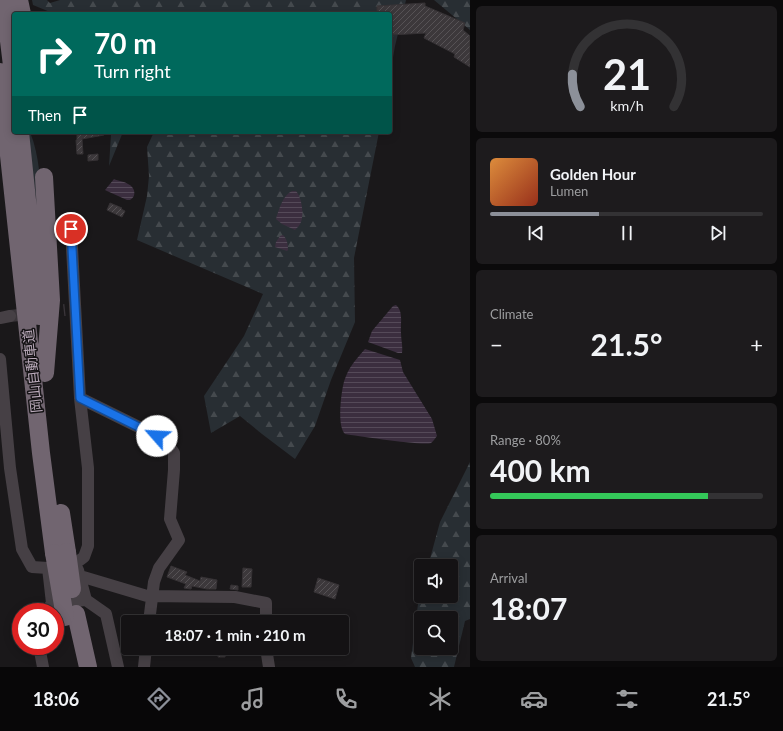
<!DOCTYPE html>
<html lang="en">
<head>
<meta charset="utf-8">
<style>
  body { margin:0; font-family:Lato,"Noto Sans JP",sans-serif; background:#1d1b1d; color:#f1f3f6; height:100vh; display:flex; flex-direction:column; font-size:15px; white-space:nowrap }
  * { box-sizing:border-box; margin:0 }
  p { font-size:13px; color:#9d9ea0 }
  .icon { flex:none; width:22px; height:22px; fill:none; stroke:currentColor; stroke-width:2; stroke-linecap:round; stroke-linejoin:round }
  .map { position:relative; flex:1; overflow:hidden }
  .drawer { display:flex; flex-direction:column; gap:6px; padding:6px; background:#0b0a0b; width:313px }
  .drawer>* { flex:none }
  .top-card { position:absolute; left:12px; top:12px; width:380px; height:122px; border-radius:4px; box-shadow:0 2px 10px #0003,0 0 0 1px #333234; background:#00695c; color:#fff; overflow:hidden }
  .buttons { position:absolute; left:414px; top:559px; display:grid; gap:8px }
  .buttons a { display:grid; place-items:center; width:44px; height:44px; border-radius:4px; background:#141214; box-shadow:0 2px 10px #0003,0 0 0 1px #333234; font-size:20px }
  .speed { position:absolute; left:12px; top:603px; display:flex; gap:8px; font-size:20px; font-weight:700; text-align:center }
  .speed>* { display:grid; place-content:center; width:52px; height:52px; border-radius:50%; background:#141214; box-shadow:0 2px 10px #0003,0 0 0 1px #333234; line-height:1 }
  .speed .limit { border:6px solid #d22; background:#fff; color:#111 }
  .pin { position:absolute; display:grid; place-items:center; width:34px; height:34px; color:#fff; margin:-17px; border:2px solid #fff; border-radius:50%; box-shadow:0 1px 4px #0007 }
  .me { position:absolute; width:44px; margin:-22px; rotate:296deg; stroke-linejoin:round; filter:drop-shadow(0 0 3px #0008) }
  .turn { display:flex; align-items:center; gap:14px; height:84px; padding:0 16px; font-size:18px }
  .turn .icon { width:52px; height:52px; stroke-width:2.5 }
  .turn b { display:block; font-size:28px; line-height:34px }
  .then { display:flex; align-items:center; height:38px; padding:0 16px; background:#0003; gap:8px; font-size:15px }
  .big { font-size:30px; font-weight:700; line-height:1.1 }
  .drawer .tile { flex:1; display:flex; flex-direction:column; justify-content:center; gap:6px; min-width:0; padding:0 14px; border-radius:6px; background:#1d1b1d }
  .drawer .dial { align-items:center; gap:0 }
  .dial svg { height:104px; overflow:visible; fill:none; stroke:#333234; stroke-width:7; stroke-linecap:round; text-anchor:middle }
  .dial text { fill:#f1f3f6; stroke:none }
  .song { display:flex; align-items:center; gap:12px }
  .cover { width:48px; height:48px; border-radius:6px; background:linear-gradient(135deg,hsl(30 70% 55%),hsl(10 70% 35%)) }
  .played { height:4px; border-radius:2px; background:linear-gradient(90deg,#8c9099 40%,#333234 40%) }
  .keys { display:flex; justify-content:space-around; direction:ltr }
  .heat { display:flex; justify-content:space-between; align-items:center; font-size:22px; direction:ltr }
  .charge { height:6px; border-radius:3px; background:linear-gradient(90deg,#34c759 80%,#333234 0) }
  .trip { position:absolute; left:121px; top:615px; width:228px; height:40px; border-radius:4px; background:#141214; box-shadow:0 2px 10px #0003,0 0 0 1px #333234; font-weight:700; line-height:40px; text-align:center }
  .tabs { display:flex; height:64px; justify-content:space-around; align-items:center; background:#080708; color:#9d9ea0 }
  .tabs .icon { width:28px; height:28px }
  .tabs .active { color:#8c9099 }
  .tabs b { font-size:18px; color:#f1f3f6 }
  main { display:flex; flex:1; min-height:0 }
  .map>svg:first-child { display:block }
  .green { fill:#282e33 }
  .forest { fill:url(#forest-firs); fill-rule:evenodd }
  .water { fill:url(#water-rules) }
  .building { fill:url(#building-hatch); stroke:#363235 }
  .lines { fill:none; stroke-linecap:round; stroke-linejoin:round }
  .minor-tunnel { stroke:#3a353a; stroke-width:12; stroke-dasharray:12 6; stroke-linecap:butt }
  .minor { stroke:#464045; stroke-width:12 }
  .highway { stroke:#716570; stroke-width:18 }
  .highway-bridge { stroke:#716570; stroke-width:18 }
  .route-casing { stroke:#114b97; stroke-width:10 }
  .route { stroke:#1a73e8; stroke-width:7 }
  .labels { text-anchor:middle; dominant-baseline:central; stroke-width:3; stroke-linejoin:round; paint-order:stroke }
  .street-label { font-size:14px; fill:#baaaba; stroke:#151315 }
</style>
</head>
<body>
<main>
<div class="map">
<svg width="470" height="667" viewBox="0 0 470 667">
  <defs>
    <pattern id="forest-firs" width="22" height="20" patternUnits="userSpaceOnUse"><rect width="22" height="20" fill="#282e33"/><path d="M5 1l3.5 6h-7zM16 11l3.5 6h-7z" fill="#454a4e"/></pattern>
    <pattern id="water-rules" width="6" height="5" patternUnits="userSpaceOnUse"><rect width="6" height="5" fill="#3b2e3f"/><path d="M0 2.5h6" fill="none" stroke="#554a59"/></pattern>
    <pattern id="building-hatch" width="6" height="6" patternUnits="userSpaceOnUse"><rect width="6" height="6" fill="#3c383b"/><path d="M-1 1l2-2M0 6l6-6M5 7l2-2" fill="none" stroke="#565255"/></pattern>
  </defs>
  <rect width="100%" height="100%" fill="#1a181a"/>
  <path class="green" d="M27,132H30C40,157 40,181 42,208C44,234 46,259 47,285Z"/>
  <path class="forest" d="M32,0H47L50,3L60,0H406L395,46L390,74V14H55L33,5Z
    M434,0H470V30Z
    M111,132H123L109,166L111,135Z
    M154,132H379L354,258L355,322L331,380L315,426L295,459L262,434L240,416L211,433L204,396L244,336L263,294L137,240L147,196L149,176L147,147Z
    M470,462V619L465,621L454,667H415L411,658L418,604L421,594V596H451V566H428L440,522ZM421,618H451V648H421Z"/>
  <path class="water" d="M114,179C118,181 124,181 128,184C135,187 137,196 130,200H127L107,191L105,190Z
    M292,191H296C302,198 304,214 301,222C300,225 297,228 295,230L282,224L276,219C279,209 283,195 292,191Z
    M283,235C287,239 288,244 288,250L287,251L275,247L276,242L280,236Z
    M396,305C404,312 400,324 401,333C401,340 403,346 402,353H398L368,342L372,331L393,306Z
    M365,349L400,360L403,372L432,419L437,436C435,438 434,441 431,443C423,446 358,436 345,434C337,426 341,396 343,386C344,380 347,373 350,368C354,361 360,355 365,349Z"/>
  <path class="building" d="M425,3V6L465,23L463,30L470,36V67L454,57L455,54L424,38L426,33L390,35V14H377V6Z
    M77,132H103L104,135L82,139L83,154H77L76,140H77Z
    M98,154V160L88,161V155Z
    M110,203L122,208L121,209L125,211L122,217L107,210Z
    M171,566L187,572L185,575L200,581L201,577L217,580L216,589H207L192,586L191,589L184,588L186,584L167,577Z
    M243,568L252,569L251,587H242Z
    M318,578L339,585L335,599L314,592Z
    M231,585L238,586V590L230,589Z
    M219,648H226L225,657H218Z"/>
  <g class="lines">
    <path class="minor-tunnel" d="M10,316L65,310"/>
    <path class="minor" d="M0,318L10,316
      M0,359L10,468L22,549L32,567L48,568L76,563L84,557L88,546V468L80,398L71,229
      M80,398L157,436L167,443L174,453V470L170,519L179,540L159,568L154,582L149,622
      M78,570L86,600
      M80,576L147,596L235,597L266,603V622
      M52,603L86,600L106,614L118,667
      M46,612L52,603L48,568
      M39,646L43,667
      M266,648L269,667
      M144,667L146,648"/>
    <path class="highway" d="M4,0L14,82
      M19,0L22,14
      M0,72L41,453L54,553
      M20,132L39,316
      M44,177L51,300L45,373
      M61,513L67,552
      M76,614L88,667"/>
    <path class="highway-bridge" d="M67,552L72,589
      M54,553L65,617"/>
  </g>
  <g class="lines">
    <defs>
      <path id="route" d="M71,229L80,398L157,436"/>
    </defs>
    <use href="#route" class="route-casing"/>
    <use href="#route" class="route"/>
  </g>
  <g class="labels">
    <g class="street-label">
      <text transform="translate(32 371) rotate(-96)">岡山自動車道</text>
    </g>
  </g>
</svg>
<div class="buttons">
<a><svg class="icon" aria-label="sound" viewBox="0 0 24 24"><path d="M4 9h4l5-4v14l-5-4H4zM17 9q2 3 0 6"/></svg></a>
<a><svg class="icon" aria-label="search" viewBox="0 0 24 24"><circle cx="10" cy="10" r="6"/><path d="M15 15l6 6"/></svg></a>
</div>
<div class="speed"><div class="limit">30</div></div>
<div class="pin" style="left:71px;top:229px;background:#d93025"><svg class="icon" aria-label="arrive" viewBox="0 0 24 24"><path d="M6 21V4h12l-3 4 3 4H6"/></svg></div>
<svg class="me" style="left:157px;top:436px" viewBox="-20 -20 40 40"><circle r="19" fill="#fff"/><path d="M0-13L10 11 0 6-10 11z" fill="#1a73e8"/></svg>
<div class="trip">18:07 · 1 min · 210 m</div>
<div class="top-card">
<div class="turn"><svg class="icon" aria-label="right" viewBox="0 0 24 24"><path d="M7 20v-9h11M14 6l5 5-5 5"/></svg><div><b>70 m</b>Turn right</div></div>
<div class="then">Then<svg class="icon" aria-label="arrive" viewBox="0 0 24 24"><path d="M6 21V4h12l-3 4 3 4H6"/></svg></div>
</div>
</div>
<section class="drawer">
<div class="tile dial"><svg viewBox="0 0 100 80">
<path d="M14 69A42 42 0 1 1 86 69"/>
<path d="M14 69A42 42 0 0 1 8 44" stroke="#8c9099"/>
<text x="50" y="56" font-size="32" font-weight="700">21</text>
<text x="50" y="72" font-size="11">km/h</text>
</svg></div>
<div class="tile">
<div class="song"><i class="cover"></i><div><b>Golden Hour</b><p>Lumen</p></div></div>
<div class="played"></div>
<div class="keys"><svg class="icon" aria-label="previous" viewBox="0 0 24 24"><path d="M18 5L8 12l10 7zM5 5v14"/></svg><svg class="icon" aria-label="pause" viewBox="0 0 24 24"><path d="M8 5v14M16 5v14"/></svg><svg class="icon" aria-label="next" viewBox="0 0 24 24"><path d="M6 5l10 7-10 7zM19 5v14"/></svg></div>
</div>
<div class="tile"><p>Climate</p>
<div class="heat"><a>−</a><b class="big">21.5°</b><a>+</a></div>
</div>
<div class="tile"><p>Range · 80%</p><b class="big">400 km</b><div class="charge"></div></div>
<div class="tile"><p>Arrival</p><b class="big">18:07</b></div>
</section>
</main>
<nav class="tabs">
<b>18:06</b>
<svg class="icon active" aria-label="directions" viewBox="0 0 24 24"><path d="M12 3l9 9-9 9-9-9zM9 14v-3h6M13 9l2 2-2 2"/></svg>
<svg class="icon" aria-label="music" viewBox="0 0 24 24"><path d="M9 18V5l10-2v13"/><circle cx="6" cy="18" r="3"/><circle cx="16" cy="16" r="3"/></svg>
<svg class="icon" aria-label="phone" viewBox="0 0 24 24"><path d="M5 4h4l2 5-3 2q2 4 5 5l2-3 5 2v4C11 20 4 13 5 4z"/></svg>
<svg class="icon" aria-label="climate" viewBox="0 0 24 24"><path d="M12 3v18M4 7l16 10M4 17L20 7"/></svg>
<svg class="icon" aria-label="car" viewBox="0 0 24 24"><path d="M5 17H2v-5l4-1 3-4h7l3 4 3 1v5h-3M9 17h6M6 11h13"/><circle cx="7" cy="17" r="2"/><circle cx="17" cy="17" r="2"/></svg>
<svg class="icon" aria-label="filters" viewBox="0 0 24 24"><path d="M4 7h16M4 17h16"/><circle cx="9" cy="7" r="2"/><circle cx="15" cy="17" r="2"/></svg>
<b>21.5°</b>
</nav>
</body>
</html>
